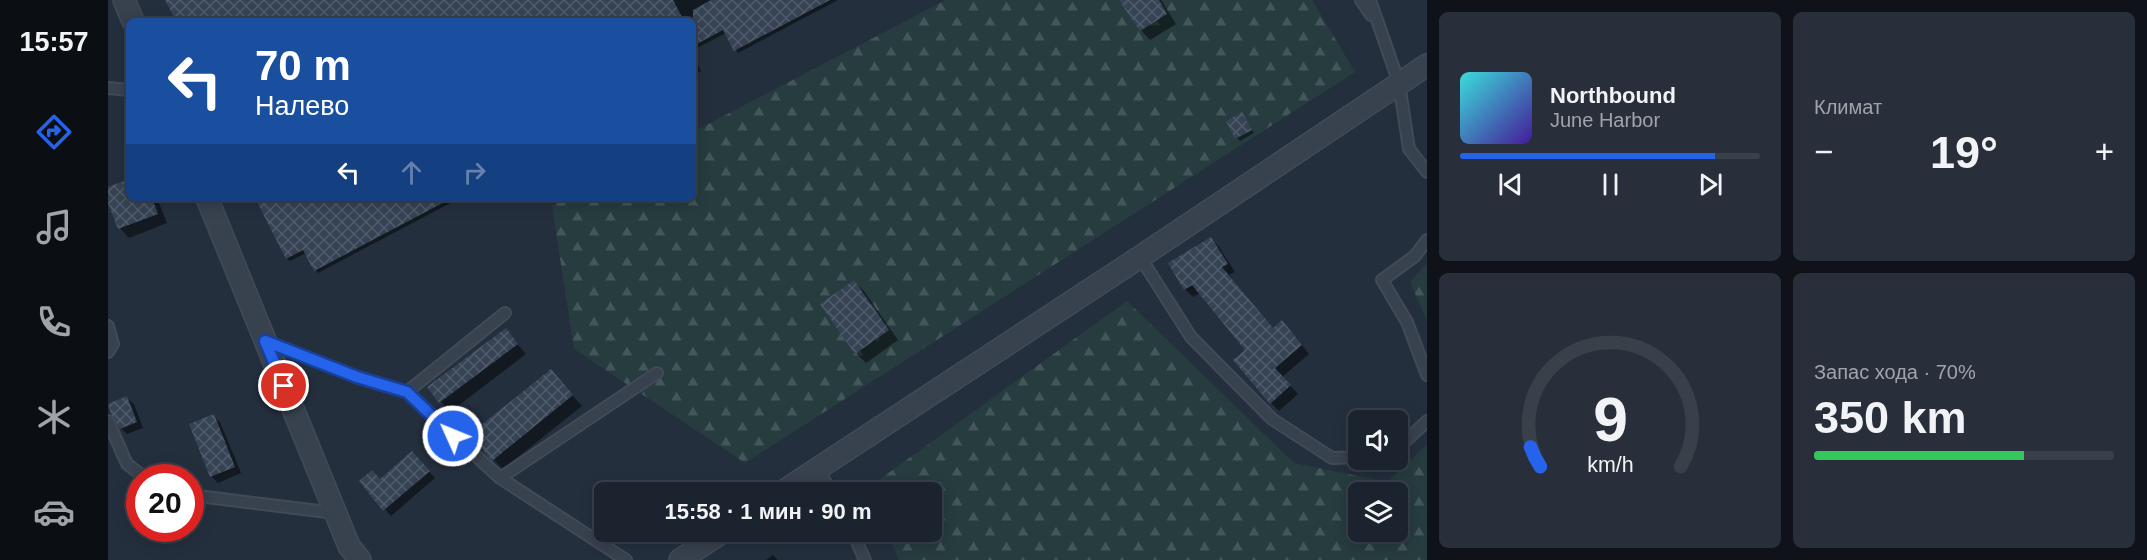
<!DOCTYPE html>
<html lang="ru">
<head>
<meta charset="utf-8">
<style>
  body { margin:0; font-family:Arial,sans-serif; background:#282f3a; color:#f1f3f6; height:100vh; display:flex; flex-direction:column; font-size:22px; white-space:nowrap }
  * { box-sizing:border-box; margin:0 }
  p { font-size:20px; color:#a0a4aa }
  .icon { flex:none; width:33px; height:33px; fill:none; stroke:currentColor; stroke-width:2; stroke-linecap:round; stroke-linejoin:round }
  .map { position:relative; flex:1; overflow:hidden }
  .panel { display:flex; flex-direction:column; gap:12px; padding:12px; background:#0f1319; width:720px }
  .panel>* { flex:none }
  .hud { position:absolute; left:18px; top:18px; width:570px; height:183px; border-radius:9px; box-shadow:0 3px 15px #0003,0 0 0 2px #39404a; background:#1a4fa0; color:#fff; overflow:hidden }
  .controls { position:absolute; left:1240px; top:410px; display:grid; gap:12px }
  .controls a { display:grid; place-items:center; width:60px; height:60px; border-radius:9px; background:#1b232e; box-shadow:0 3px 15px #0003,0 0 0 2px #39404a; font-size:30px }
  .speed { position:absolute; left:18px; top:464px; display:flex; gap:12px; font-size:30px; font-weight:700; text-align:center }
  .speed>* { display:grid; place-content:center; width:78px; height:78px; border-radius:50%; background:#1b232e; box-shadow:0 3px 15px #0003,0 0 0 2px #39404a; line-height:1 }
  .speed .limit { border:9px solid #d22; background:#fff; color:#111 }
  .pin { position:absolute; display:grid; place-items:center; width:51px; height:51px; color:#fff; margin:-26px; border:3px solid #fff; border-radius:50%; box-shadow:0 2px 6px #0007 }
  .me { position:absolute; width:66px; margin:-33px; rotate:314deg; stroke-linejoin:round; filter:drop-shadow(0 0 4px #0008) }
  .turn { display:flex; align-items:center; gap:21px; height:126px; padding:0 30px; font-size:27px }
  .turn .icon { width:78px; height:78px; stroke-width:2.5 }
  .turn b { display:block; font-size:42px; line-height:51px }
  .lanes { display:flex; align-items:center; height:57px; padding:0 30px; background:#0003; justify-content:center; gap:30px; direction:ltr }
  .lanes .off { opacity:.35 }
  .big { font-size:45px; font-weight:800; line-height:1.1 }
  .panel .widget { flex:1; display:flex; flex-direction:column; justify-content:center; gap:9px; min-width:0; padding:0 21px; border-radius:9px; background:#282f3a }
  .panel .dial { align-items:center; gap:0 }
  .dial svg { height:156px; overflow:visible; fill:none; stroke:#39404a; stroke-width:7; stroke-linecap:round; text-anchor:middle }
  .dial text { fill:#f1f3f6; stroke:none }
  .song { display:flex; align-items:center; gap:18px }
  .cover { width:72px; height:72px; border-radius:9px; background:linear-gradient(135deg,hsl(180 70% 55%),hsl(260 70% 35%)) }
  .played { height:6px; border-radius:3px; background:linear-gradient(90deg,#2563eb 85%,#39404a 85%) }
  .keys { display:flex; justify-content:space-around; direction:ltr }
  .heat { display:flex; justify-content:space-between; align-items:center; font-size:33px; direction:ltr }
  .charge { height:9px; border-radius:4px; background:linear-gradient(90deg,#34c759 70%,#39404a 0) }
  .panel .tiles { flex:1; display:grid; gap:12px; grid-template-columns:repeat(2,1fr) }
  .trip { position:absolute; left:486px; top:482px; width:348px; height:60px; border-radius:9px; background:#1b232e; box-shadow:0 3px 15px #0003,0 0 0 2px #39404a; font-weight:800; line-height:60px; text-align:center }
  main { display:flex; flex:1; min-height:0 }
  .dock { display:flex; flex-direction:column; width:108px; justify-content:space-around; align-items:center; background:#0b0e12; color:#a0a4aa }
  .dock .icon { width:42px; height:42px }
  .dock .selected { color:#2563eb }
  .dock b { font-size:27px; color:#f1f3f6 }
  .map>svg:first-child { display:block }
  .forest { fill:url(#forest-firs); fill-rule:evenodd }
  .shadow { fill:#0007 }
  .building { fill:url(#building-cross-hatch) }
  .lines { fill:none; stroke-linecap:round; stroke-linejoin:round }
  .lane-casing { stroke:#414a57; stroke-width:14 }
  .street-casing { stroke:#414a57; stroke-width:24 }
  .lane { stroke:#38414e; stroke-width:10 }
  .street { stroke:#38414e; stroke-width:21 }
  .route-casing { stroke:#184099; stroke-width:15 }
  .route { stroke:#2563eb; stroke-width:10 }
</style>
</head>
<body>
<main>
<nav class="dock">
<b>15:57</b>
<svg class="icon selected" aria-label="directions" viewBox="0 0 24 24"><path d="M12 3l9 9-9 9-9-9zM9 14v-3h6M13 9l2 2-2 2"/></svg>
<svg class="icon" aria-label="music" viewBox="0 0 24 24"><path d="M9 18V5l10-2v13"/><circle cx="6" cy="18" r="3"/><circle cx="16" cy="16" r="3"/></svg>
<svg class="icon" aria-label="phone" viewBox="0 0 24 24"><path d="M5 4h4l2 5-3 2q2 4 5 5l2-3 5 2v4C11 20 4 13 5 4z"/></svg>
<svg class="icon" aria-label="climate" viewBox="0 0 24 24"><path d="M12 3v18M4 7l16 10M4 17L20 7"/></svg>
<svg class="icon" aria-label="car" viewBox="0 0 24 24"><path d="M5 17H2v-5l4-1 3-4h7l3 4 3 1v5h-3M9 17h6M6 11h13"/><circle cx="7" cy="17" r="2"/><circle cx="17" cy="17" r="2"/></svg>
</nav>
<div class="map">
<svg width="1319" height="560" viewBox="0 0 1319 560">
  <defs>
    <pattern id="forest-firs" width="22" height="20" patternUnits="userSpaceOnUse" patternTransform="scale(1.5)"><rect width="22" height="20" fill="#263c3f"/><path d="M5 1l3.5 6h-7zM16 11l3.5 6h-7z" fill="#435659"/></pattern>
    <pattern id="building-cross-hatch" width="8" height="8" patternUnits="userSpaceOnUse" patternTransform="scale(1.5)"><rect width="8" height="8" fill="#364354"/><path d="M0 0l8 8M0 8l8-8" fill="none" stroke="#515c6b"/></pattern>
  </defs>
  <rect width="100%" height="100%" fill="#242f3e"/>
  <path class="forest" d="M838,0H1204L1247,72L637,463L466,349L444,206L459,198H585V132Z
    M1319,263V321L1302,282Z
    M1019,301L1186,463L1279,482L1319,445V560H791L779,531H824V492H763L761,487ZM1251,492H1290V531H1251Z"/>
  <path class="shadow" d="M60,0H730L630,53L618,33L585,50V21H70Z
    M1013,0H1053L1068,24L1042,40L1033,30Z
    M585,55L593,71L585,75Z
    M1134,114L1146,133L1132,141L1129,138Z
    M21,180V198H49L59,223L21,238L12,228L0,199V188Z
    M148,198H352L210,273L198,253L182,261L179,259Z
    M1103,238L1111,247L1127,272L1121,275L1165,329L1182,330L1201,354L1174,377L1190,394L1171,411L1163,403L1139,351L1092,293L1085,297L1077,289Z
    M746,282L756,291L790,340L758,363L748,353Z
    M397,330L418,354L342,412L321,387Z
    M443,371L474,406L395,469L386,460Z
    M19,398L26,404L35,428L19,434L13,428Z
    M105,416L112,422L133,473L110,483L103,476Z
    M310,459L327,478L283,516L253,481H273Z
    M665,555L670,560H658Z"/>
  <path class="building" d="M57,0H565L576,21H68Z
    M603,0H722L626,51L615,30L585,46V10Z
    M1011,0H1051L1059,14L1032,31Z
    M1134,112L1144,130L1127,139L1118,121Z
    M21,179V198H44L50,214L10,229L0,203V187Z
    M147,198H344L206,271L195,250L178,259Z
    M1103,237L1120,264L1114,267L1165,328L1174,320L1194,345L1167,368L1183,385L1162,404L1125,360L1137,350L1084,285L1076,290L1060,263Z
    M746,280L781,330L747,354L712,304Z
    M398,328L410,344L331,403L319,387Z
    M443,369L465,395L384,461L362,434Z
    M19,396L29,422L12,429L3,414L0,404Z
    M106,414L127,467L102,477L81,424Z
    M304,451L322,471L275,511L251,481L264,470L272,479Z"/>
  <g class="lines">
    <defs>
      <path id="lane" d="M1253,0L1263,15
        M1262,0L1291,83L1301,149L1319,172
        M0,88L21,90
        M1319,240L1307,256L1274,280L1299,322L1319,375
        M1032,257L1083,337L1164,419L1224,458L1251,457
        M0,326L5,344L0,352
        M158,341L249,377L299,392L397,313
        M299,392L392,478L518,560
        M0,421L19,464L36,477
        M1290,448L1319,421
        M710,468L723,492
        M392,478L549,373
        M82,495L227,513
        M744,531L757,560"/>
      <path id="street" d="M16,0L25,21
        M99,198L241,546L252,560
        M674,492L1032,257L1319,65
        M572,560L616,531"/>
    </defs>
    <use href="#lane" class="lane-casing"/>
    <use href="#street" class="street-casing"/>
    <use href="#lane" class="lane"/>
    <use href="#street" class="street"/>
  </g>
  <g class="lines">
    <defs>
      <path id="route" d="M176,386L157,341L249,377L299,392L345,436"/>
    </defs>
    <use href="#route" class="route-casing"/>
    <use href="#route" class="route"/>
  </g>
</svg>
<div class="controls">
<a><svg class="icon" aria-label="sound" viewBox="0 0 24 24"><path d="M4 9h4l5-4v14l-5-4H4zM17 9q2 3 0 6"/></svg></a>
<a><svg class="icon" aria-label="layers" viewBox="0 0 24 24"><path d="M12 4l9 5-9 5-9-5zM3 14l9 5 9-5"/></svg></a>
</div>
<div class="speed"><div class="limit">20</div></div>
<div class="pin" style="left:176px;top:386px;background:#d93025"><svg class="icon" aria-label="arrive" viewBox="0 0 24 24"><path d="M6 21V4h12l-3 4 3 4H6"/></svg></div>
<svg class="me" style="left:345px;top:436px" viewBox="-20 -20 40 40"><circle r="17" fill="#2563eb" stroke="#fff" stroke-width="3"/><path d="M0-11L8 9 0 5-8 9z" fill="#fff"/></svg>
<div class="trip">15:58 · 1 мин · 90 m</div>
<div class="hud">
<div class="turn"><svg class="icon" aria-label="left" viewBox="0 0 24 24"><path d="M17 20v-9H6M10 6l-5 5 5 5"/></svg><div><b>70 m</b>Налево</div></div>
<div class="lanes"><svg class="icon" aria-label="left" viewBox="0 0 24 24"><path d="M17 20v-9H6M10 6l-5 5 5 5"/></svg><svg class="icon off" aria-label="ahead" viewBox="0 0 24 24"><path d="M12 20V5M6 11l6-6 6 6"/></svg><svg class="icon off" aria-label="right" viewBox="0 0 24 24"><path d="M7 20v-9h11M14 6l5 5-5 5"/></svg></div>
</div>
</div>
<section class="panel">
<div class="tiles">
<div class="widget">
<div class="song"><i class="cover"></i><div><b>Northbound</b><p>June Harbor</p></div></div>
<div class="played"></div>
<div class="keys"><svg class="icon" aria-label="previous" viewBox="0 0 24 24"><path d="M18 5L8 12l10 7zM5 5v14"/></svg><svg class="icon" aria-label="pause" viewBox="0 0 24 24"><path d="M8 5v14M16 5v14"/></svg><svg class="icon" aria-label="next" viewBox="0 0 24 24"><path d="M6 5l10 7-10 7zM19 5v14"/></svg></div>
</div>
<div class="widget"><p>Климат</p>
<div class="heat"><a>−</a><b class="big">19°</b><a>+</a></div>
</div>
<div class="widget dial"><svg viewBox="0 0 100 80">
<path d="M14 69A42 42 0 1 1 86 69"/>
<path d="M14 69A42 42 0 0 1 9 59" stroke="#2563eb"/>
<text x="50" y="56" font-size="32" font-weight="700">9</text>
<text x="50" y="72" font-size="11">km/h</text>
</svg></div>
<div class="widget"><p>Запас хода · 70%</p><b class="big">350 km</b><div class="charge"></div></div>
</div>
</section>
</main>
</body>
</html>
